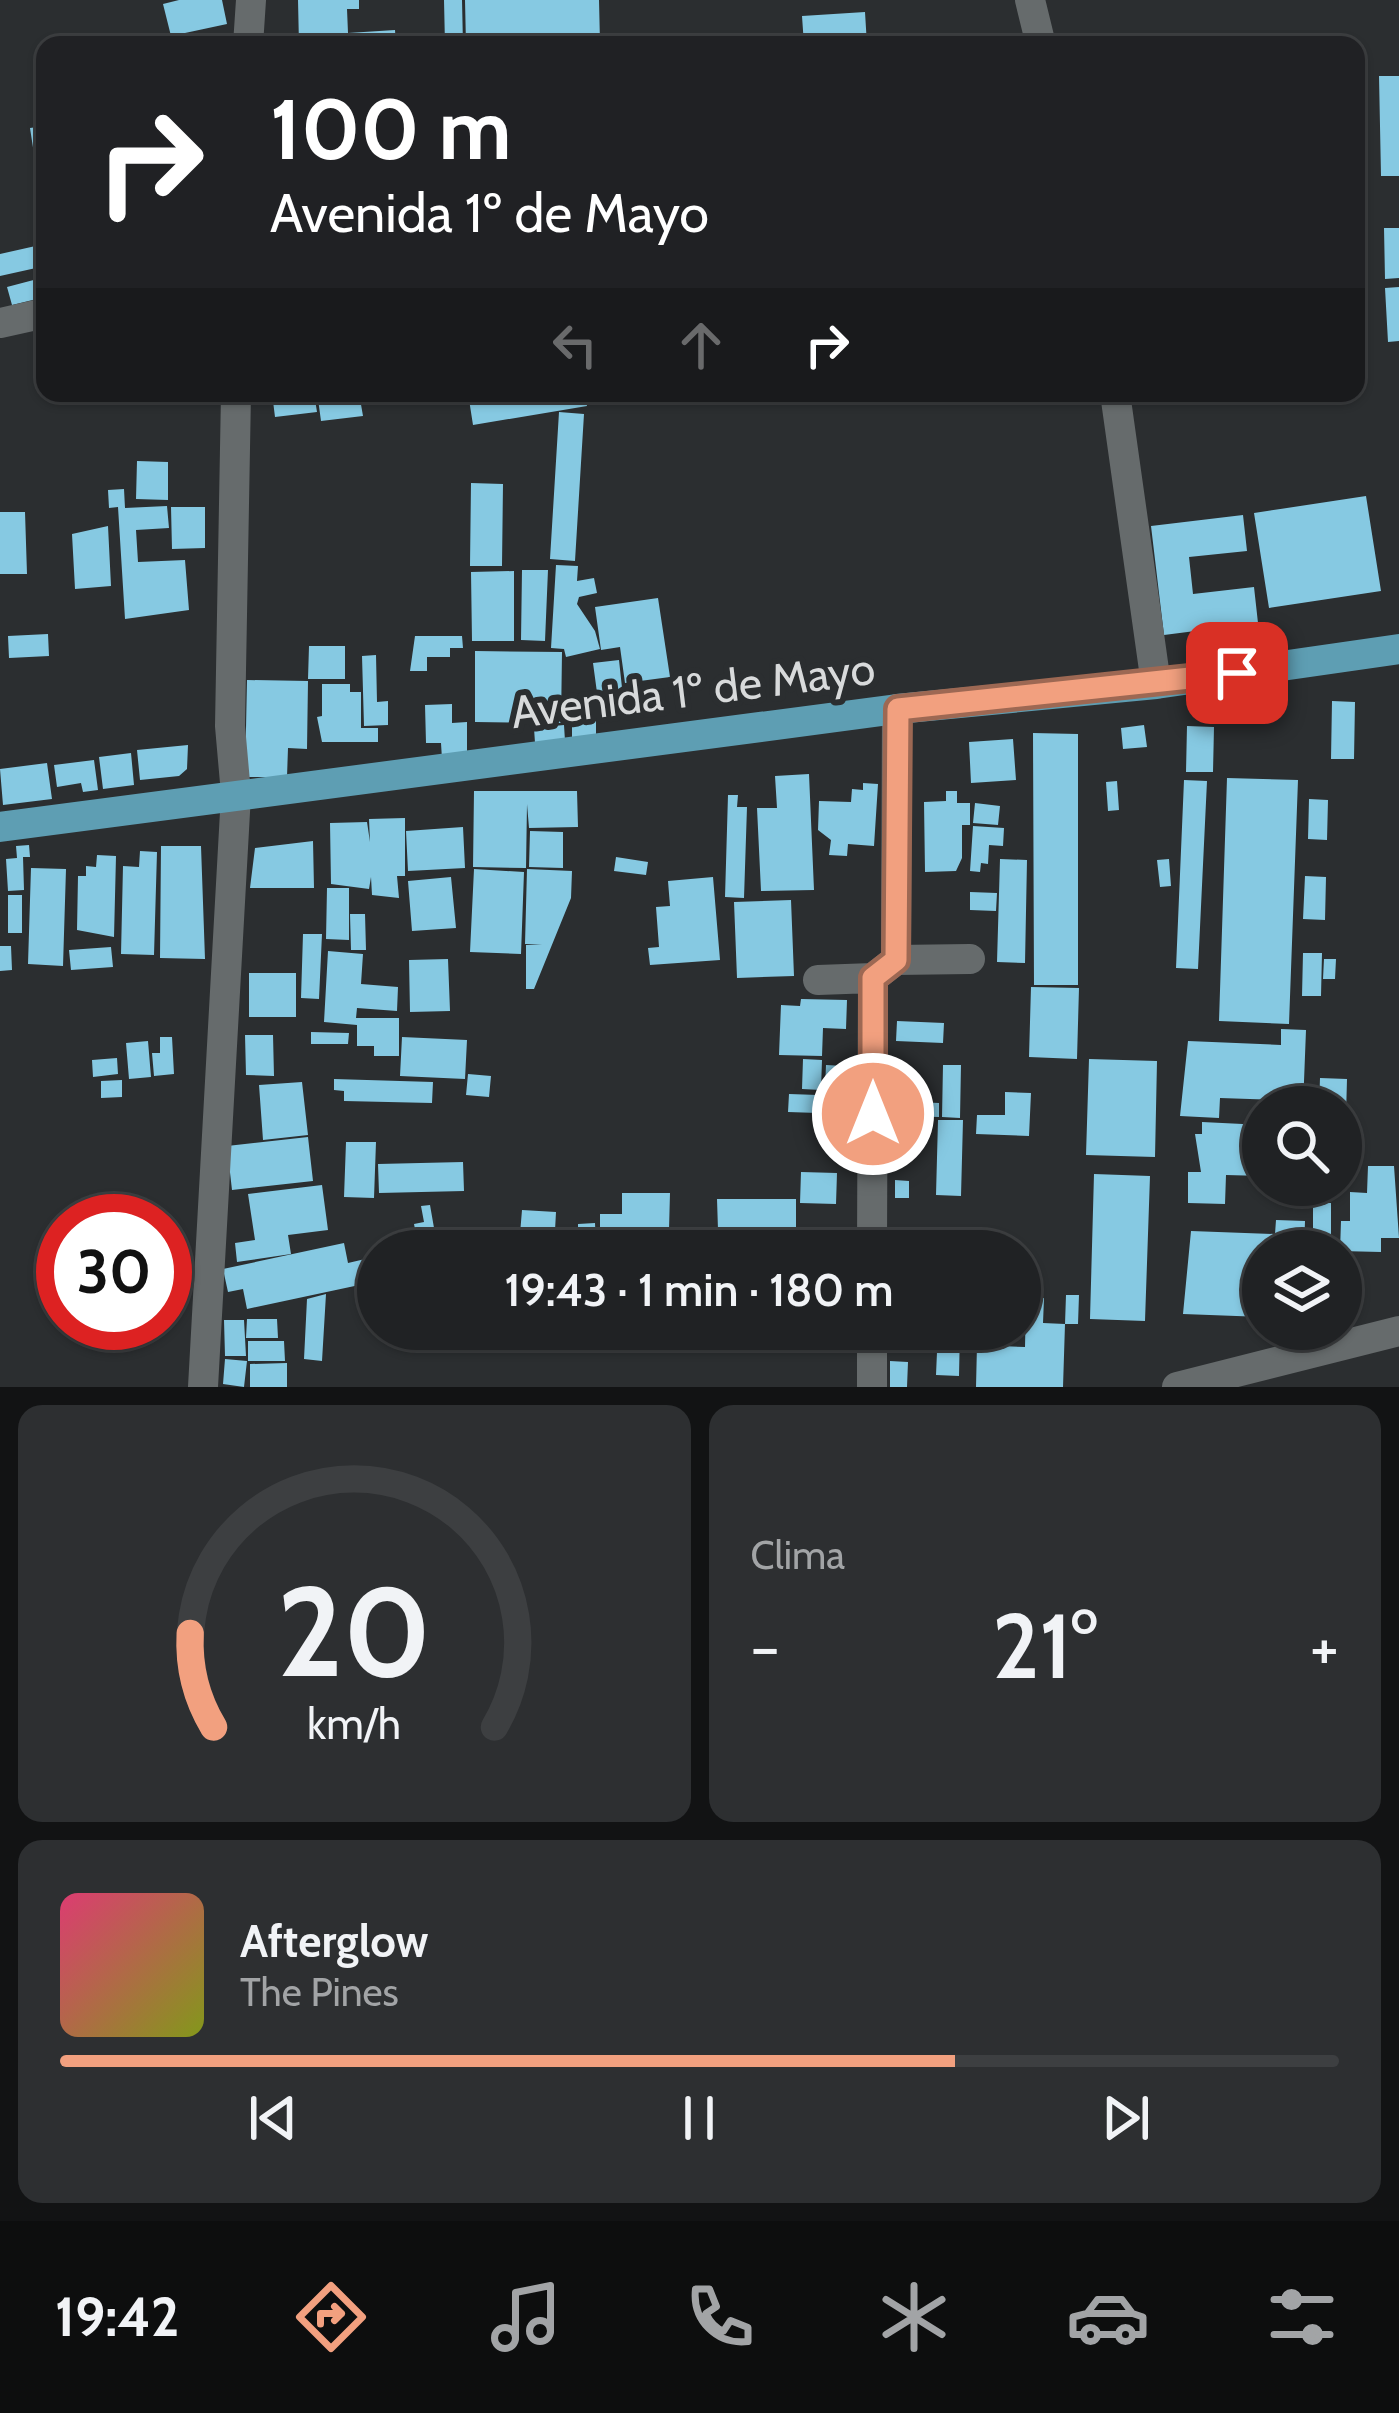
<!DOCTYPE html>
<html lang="es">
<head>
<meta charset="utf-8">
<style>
  body { margin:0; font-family:Cabin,sans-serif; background:#2d2f31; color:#f1f3f6; height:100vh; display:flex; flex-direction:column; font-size:45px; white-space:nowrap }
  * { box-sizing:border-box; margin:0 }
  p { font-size:39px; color:#a2a4a6 }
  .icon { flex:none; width:66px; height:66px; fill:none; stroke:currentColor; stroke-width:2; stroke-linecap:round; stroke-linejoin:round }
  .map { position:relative; height:1387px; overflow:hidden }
  .drawer { display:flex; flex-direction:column; gap:18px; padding:18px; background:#121314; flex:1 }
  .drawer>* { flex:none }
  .top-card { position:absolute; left:36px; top:36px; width:1329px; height:366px; border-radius:24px; box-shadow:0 3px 9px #0004,0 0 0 3px #3d3f41; background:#202124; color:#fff; overflow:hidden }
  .fabs { position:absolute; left:1242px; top:1086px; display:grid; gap:24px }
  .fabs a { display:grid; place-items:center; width:120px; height:120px; border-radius:50%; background:#202224; box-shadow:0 3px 9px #0004,0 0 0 3px #3d3f41; font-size:60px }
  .speed { position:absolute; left:36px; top:1194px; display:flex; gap:24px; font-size:60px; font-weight:700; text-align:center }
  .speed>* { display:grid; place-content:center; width:156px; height:156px; border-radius:50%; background:#202224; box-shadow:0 3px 9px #0004,0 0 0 3px #3d3f41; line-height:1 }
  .speed .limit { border:18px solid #d22; background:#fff; color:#111 }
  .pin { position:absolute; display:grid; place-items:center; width:102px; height:102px; color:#fff; margin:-51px; border-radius:24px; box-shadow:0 6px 18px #0006 }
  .me { position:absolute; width:132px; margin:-66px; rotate:0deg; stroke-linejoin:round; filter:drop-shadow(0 0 9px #0008) }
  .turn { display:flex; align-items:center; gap:42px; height:252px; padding:0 36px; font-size:54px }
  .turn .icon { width:156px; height:156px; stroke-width:2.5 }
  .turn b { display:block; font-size:84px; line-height:102px }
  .lanes { display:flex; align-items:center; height:114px; padding:0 36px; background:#0003; justify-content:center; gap:60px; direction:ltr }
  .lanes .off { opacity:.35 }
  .big { font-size:90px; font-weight:600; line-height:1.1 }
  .drawer .widget { flex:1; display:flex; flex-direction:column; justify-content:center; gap:18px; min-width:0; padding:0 42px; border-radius:24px; background:#2d2f31 }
  .drawer .dial { align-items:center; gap:0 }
  .dial svg { height:312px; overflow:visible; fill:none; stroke:#3d3f41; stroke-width:7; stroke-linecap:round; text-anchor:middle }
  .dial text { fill:#f1f3f6; stroke:none }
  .song { display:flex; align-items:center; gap:36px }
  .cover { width:144px; height:144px; border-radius:18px; background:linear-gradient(135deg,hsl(340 70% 55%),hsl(70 70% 35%)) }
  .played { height:12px; border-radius:6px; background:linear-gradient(90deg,#f2a07f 70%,#3d3f41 70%) }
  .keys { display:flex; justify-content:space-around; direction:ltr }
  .heat { display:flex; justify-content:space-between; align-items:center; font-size:66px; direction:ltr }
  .drawer .tiles { flex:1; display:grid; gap:18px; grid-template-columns:1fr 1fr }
  .widget:last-child { grid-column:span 2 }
  .trip { position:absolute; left:357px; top:1230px; width:684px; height:120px; border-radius:60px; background:#202224; box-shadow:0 3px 9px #0004,0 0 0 3px #3d3f41; font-weight:600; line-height:120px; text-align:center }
  .dock { display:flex; height:192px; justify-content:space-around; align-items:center; background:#0d0e0e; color:#a2a4a6 }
  .dock .icon { width:84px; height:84px }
  .dock .active { color:#f2a07f }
  .dock b { font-size:54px; color:#f1f3f6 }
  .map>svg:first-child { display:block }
  .building { fill:#86c9e2 }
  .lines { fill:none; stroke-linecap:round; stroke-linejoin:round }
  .minor { stroke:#666b6c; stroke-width:30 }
  .major { stroke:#5e9eb3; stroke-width:30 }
  .route-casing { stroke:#9d6853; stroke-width:30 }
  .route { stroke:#f2a07f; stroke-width:21 }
  .labels { text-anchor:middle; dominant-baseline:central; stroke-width:12; stroke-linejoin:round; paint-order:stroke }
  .street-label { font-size:45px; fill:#d8dadb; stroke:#2b2e30 }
</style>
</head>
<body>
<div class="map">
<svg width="1399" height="1387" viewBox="0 0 1399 1387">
  <rect width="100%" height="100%" fill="#2b2e30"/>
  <path class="building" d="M179,0H222L227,24L171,36L163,4Z
    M298,0H359V9H347L348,33L395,30L396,45H299Z
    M444,0H462L463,45H445Z
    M465,0H599L600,43L466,45Z
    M865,12L867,45H804L802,16Z
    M1379,76H1399V176H1381Z
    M45,126V152L34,154L30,128Z
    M1384,228H1399V278L1385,279Z
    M40,245L45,266L0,276V254Z
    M45,277V297L12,305L7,287Z
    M1399,287V341L1388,342L1385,288Z
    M272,393H314L317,412L275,417Z
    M359,393L363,416L321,421L318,399Z
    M468,393H584L587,406L473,425Z
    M559,412L584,414L575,561L550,559Z
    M137,461L168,462V500L136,499Z
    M471,483L503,484L502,566H470Z
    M124,489L125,508L167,506L169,528L136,530L138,562L185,560L189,610L125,619L118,507L109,508L108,490Z
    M1366,496L1381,591L1269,608L1254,513Z
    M171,507H205V548L172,549Z
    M0,512H25L27,574H0Z
    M1243,515L1247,551L1189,557L1193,594L1254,587L1258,623L1164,635L1151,526Z
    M108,526L111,586L75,589L72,534Z
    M556,565L578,566L577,581L594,578L597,593L579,597L577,604L595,631L600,649L566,657L564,649L551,648Z
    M522,570H548L545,641L521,640Z
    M514,571V641H472L471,572Z
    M658,598L670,677L625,683L620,647L601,650L595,607Z
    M48,634L49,656L9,658L8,636Z
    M415,636H462L463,648H450V657H427V671H410Z
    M309,646H345V679H308Z
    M475,651L562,652L561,723L475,722Z
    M376,655L377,702L388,701V725L364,726L362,656Z
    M619,660L623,697L598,700L593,663Z
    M247,680L308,681L307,749L288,748L287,777H245Z
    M322,684H350V692H361V728H378V742H322L317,717L322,716Z
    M572,698H596V737H572Z
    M1332,701L1355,702L1354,759H1331Z
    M452,704V723L467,722V759H442L441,743H426L425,705Z
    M564,725L565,741L535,743L534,728Z
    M1144,725L1147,747L1123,749L1121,728Z
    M1187,726L1214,727L1213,772H1186Z
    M1033,733L1078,734V985H1034Z
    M1013,739L1016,780L971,783L969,742Z
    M188,745L187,769L179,776L140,780L137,750Z
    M131,753L134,785L103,789L99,757Z
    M94,760L98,790L83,792L81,783L57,787L54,765Z
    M47,763L52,799L3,805L0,769Z
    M809,774L814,890L761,891L757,808H777L775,776Z
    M1227,778L1298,780L1289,1024L1219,1021Z
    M1184,780L1207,781L1198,969L1176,968Z
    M1117,781L1119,810L1108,811L1106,782Z
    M863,783L878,784L874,846L848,844L847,856L829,855L831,840L818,830L819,801L851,802L852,789L863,790Z
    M474,791H577L578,827L529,828L527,804L526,868L473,867Z
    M946,791H957V803H970V825H962V858L956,871L925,872L924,802L946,801Z
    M728,795H738L737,807H747L744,898L725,897Z
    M1309,799L1328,800L1327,840L1308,839Z
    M975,803L1000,806L998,825L973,823Z
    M405,818V876H397L399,898L372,895L371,877L369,889L331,884L330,823L367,822L370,842L369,819Z
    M973,826L1004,828L1003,846L989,845L988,864L981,863L980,872L970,871Z
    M463,827L465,868L408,871L406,831Z
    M530,831L563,832V868L529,867Z
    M313,841L314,888H250L255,848Z
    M29,845L30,857H23L24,890L8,891L6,859L17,858L16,846Z
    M161,846H201L205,959L160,958Z
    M140,851L157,852L154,955L121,954L123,866L139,867Z
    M97,855L116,856L114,937L77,930L78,876H86V866L96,867Z
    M616,857L648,862L646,875L614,871Z
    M1000,859L1027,860L1025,963L997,962Z
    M1169,859L1171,886L1160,887L1157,860Z
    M31,868L66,869L63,966L28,964Z
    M474,869L524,872L521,954L470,952Z
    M527,869L572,871L571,898L534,989H526V945L542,944H525Z
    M1305,876L1326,877L1325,920L1303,919Z
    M451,877L456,928L412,931L408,881Z
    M713,877L720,960L650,965L648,948L659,947L656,907L670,906L668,881Z
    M327,888H349V940L326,939Z
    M970,892L997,893L996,911L970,910Z
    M8,895H22V933H8Z
    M791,900L794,976L737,978L734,902Z
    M350,914H365L366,950H351Z
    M303,934H322L319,999L301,998Z
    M0,946H11L12,970L0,971Z
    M111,947L113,967L71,970L69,950Z
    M328,951L363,954L361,984L398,987L397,1011L357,1008L356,1018H399V1056H374V1046H357V1025L324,1022Z
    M1303,953H1322L1321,996H1302Z
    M448,959L450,1011L410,1012L409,960Z
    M1324,959H1336L1335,979H1323Z
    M249,973H296V1017H249Z
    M1031,987L1079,988L1077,1059L1029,1057Z
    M801,999L847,1000L846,1029L823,1028L822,1056L779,1055L781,1005L800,1006Z
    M897,1021L944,1023L943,1043L896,1041Z
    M1281,1029L1306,1030L1303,1107H1281V1100L1220,1098L1219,1118L1180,1116L1188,1041L1281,1045Z
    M311,1032L349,1033L348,1044H311Z
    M245,1035H273L274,1076L246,1075Z
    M160,1037H172L174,1074L154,1076L152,1053H160Z
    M402,1037L467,1040L465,1079L400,1076Z
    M148,1041L151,1077L129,1079L126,1043Z
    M117,1058L118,1074L93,1077L92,1060Z
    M803,1059L822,1060L821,1090L802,1089Z
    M1089,1059L1157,1061L1155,1157L1086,1155Z
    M826,1065L863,1067L862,1091L825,1089Z
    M943,1065H961L960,1118L942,1117Z
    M468,1074L491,1076L489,1097L466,1095Z
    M1320,1078L1347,1079L1345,1153L1341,1107H1319Z
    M334,1079L433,1082L432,1103L344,1101V1091L334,1090Z
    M122,1080V1097L101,1098V1081Z
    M302,1082L308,1135L263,1140L259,1085Z
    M1005,1092L1031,1093L1029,1136L976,1134L977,1115H1005Z
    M789,1094L818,1095V1113L788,1112Z
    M896,1101L939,1103V1117L896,1116Z
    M938,1120H963L961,1196L936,1195Z
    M1202,1122L1263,1125V1176L1226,1175L1225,1204L1188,1203V1172H1201L1195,1134H1202Z
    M308,1137L313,1181L232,1190L227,1146Z
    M346,1142H376L374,1198L344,1197Z
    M463,1162L464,1191L379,1193L378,1164Z
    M1368,1166H1394L1399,1238H1381V1252L1340,1251L1341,1221H1350V1192L1367,1193Z
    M801,1172L837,1173L836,1204L800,1203Z
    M1094,1174L1150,1176L1145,1321L1090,1319Z
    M895,1180L909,1181V1198H895Z
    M322,1185L328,1230L288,1235L291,1254L237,1262L235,1243L255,1240L248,1194Z
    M622,1193H670L669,1230L662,1232L661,1247L623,1246V1238H600V1214H622Z
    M717,1199H796V1230H718Z
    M1313,1203H1331V1246H1313Z
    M430,1205L437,1245L408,1250L406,1236L416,1234L414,1224L424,1222L421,1206Z
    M522,1210L556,1212L554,1249L531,1247L532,1235L520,1234Z
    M1276,1220L1305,1221L1304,1251H1263V1317L1183,1314L1191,1231L1275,1234Z
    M595,1223L596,1245H578V1224Z
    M778,1233L809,1234V1251H778Z
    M344,1243L348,1263L378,1256V1281L247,1309L243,1289L228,1292L223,1269Z
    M326,1294L322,1361L304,1359L307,1299Z
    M1066,1295H1079L1078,1324H1065Z
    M1026,1297L1044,1298L1043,1323L1065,1324L1063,1387H976L977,1345L1025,1347Z
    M247,1319H277L278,1338H246Z
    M224,1320H244L246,1356H225Z
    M938,1329H960L959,1376L936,1375Z
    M248,1341H284L285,1361H248Z
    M225,1359L247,1361L244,1387L223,1384Z
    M890,1361L908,1362L907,1387H890Z
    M287,1363V1387H250V1364Z"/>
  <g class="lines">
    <path class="minor" d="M1030,0L1041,45
      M248,45L251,0
      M0,323L45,313
      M1115,393L1156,684
      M896,960L897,709
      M896,960L970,959
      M818,980L873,978
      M872,1251L873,978L896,960
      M203,1387L236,794L230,726L236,393
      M872,1387V1329
      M1177,1387L1399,1331"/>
    <path class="major" d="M0,827L897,709L1156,684L1399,649"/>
  </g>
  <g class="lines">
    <defs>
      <path id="route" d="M873,1114V978L896,960L898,709L1237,673"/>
    </defs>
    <use href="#route" class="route-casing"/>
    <use href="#route" class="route"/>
  </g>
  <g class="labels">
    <g class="street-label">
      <text transform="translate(693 690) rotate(-7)">Avenida 1º de Mayo</text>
    </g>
  </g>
</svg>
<div class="fabs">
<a><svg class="icon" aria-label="search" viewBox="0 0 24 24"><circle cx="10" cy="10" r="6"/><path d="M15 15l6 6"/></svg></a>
<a><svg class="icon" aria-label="layers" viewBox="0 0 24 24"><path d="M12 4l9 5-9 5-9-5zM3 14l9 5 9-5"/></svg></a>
</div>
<div class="speed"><div class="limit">30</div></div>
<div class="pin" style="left:1237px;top:673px;background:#d93025"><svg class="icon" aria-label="arrive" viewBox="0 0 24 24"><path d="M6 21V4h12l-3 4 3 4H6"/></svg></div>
<svg class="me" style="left:873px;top:1114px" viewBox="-20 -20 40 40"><circle r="17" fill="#f2a07f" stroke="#fff" stroke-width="3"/><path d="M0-11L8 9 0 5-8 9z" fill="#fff"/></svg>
<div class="trip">19:43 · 1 min · 180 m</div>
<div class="top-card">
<div class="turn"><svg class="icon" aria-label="right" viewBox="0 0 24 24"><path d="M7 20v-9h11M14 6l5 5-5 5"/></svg><div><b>100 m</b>Avenida 1º de Mayo</div></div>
<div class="lanes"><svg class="icon off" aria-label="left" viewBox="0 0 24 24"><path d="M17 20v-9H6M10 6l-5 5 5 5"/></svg><svg class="icon off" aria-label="ahead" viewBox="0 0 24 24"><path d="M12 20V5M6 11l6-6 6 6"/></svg><svg class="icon" aria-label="right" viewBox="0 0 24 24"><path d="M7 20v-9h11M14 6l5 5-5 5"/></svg></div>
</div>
</div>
<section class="drawer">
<div class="tiles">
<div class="widget dial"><svg viewBox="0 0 100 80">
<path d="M14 69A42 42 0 1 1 86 69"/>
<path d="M14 69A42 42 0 0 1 8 45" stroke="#f2a07f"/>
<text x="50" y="56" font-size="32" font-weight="700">20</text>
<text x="50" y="72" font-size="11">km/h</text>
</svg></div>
<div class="widget"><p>Clima</p>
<div class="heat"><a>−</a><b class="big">21°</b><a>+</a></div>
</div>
<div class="widget">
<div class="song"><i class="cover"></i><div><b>Afterglow</b><p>The Pines</p></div></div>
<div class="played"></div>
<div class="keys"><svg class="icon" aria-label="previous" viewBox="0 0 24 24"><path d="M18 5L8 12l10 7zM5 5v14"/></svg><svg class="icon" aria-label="pause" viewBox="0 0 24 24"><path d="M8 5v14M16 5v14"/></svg><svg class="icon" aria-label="next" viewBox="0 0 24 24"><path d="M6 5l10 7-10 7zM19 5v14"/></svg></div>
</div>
</div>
</section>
<nav class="dock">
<b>19:42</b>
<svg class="icon active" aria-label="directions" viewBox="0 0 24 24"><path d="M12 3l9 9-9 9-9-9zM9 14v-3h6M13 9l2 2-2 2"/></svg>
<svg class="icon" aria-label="music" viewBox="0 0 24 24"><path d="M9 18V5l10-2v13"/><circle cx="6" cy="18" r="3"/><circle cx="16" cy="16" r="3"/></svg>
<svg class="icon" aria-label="phone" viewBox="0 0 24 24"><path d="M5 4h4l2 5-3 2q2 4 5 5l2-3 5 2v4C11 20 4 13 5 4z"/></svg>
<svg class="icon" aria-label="climate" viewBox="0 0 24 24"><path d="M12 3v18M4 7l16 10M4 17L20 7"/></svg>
<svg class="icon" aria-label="car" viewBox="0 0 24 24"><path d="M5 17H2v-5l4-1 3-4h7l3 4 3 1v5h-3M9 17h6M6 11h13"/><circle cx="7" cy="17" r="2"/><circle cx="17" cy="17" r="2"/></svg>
<svg class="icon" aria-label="filters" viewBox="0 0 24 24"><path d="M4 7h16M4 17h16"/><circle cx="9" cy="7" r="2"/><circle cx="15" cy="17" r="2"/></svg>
</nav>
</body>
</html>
